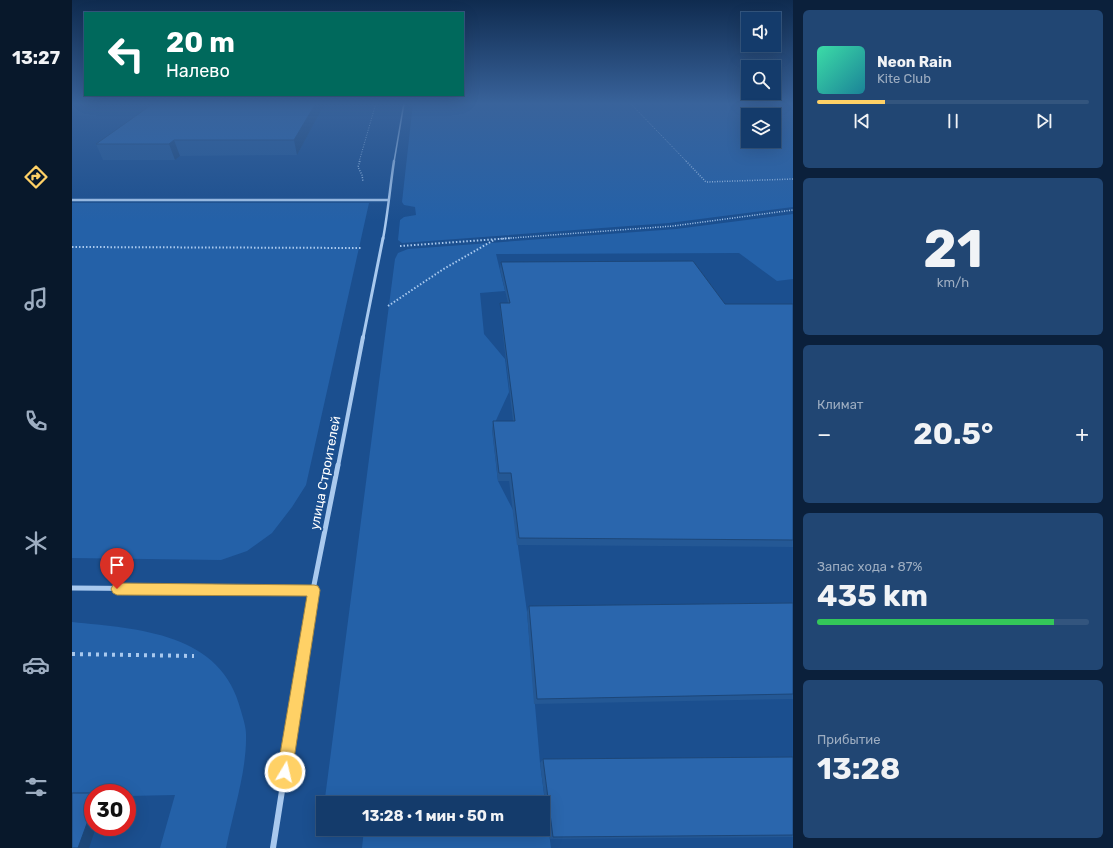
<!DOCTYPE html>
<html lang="ru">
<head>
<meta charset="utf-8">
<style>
  body { margin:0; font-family:Rubik,sans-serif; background:#214673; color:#f1f3f6; height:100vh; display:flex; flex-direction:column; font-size:15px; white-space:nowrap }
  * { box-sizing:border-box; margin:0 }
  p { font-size:13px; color:#9dadc1 }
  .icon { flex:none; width:22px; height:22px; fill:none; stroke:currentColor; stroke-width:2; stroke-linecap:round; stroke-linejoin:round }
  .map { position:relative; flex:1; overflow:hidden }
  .side { display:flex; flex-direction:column; gap:10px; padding:10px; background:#0b203b; width:320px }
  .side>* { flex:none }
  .banner { position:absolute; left:12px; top:12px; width:380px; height:84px; border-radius:0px; box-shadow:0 4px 16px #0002,0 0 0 1px #33557e; background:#00695c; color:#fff; overflow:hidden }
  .fabs { position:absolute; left:669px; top:12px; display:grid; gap:8px }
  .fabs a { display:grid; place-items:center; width:40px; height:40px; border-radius:0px; background:#143b6b; box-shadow:0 4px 16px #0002,0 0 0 1px #33557e; font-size:20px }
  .speed { position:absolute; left:12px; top:784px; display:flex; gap:8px; font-size:20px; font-weight:700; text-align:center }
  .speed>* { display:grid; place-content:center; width:52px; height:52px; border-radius:50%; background:#143b6b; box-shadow:0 4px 16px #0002,0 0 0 1px #33557e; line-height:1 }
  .speed .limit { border:6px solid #d22; background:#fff; color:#111 }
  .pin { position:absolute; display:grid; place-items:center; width:34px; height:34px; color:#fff; margin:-41px -17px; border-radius:50% 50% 50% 0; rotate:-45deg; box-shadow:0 0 4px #0007 }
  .pin .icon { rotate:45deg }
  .me { position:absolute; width:44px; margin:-22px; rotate:9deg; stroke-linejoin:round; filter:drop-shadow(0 0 3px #0008) }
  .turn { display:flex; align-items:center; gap:14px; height:84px; padding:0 16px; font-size:18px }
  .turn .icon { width:52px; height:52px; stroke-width:2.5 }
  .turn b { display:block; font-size:28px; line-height:34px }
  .big { font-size:30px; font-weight:700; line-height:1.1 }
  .side .card { flex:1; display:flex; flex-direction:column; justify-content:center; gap:6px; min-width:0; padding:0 14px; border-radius:6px; background:#214673 }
  .side .dial { align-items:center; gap:0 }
  .dial b { font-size:52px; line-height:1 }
  .song { display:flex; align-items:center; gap:12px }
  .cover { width:48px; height:48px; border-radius:6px; background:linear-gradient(135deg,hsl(160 70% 55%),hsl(190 70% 35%)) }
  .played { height:4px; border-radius:2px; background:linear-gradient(90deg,#ffd166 25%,#33557e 25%) }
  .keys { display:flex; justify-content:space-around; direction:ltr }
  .heat { display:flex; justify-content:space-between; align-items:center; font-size:22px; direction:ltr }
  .charge { height:6px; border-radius:3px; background:linear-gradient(90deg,#34c759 87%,#33557e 0) }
  .trip { position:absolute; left:244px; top:796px; width:234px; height:40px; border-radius:0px; background:#143b6b; box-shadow:0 4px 16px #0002,0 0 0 1px #33557e; font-weight:700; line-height:40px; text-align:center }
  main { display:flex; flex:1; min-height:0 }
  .dock { display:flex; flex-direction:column; width:72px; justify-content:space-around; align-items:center; background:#08182b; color:#9dadc1 }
  .dock .icon { width:28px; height:28px }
  .dock .active { color:#ffd166 }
  .dock b { font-size:18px; color:#f1f3f6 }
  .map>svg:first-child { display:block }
  .green { fill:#2461a8; fill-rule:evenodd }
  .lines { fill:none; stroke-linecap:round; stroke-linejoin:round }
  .path-far3 { stroke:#a9c9ee; stroke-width:1; stroke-dasharray:1 1.5; stroke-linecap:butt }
  .path-far2 { stroke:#a9c9ee; stroke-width:1.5; stroke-dasharray:1 1.5; stroke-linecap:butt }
  .path-far1 { stroke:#a9c9ee; stroke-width:2; stroke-dasharray:1.5 2; stroke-linecap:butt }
  .path { stroke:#a9c9ee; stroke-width:4; stroke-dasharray:3 5; stroke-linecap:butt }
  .street-far5 { stroke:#a9c9ee; stroke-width:1.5 }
  .street-far4 { stroke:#a9c9ee; stroke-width:2.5 }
  .street-far3 { stroke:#a9c9ee; stroke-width:3 }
  .street-far2 { stroke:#a9c9ee; stroke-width:4 }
  .street-far1 { stroke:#a9c9ee; stroke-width:5 }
  .street { stroke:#a9c9ee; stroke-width:6 }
  .wall { fill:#245895 }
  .shaded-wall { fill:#1d4779 }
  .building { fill:#2a66ad; stroke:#1d4779 }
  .route { fill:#ffd166; stroke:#a68842 }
  .labels { text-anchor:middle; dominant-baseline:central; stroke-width:4; stroke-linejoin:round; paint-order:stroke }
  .street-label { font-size:13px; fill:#fff; stroke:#1b4f8f }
</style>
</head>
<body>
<main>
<nav class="dock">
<b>13:27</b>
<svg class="icon active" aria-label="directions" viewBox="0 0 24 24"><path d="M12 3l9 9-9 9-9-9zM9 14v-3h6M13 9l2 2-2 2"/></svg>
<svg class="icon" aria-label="music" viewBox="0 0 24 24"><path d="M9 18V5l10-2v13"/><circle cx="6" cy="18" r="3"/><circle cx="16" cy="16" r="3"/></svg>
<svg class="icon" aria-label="phone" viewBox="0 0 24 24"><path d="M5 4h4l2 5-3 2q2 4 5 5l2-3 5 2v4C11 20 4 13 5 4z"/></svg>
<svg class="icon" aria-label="climate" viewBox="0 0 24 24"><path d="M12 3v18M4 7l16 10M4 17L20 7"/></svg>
<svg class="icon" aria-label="car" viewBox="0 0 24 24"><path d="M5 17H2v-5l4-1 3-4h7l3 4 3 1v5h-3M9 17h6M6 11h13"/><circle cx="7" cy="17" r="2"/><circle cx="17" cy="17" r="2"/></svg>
<svg class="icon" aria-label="filters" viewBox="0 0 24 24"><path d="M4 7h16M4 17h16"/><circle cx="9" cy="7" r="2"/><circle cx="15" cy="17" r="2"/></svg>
</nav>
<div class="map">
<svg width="721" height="848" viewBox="0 0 721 848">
  <rect width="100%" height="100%" fill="#1b4f8f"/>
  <path class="green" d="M341,103H721V207L597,223L330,243L326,240L328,220L332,217L344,215L343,207L332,205L330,202ZM676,115H702V141H676Z
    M0,203H297L234,485L220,507L200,533L175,551L149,560L0,558Z
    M721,214V279L705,281L667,253L424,254L433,291L408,293L412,334L433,359L437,392L420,429L426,481L441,510L455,612L468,763L479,848H290L292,829H471V803H262L253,798L323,259L326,253L336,249L604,229Z
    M0,622C66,629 150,632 169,711C171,718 174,727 174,734C175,771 161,812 154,848H88L103,795L55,796V793H21V796L0,797Z"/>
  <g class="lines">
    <path class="path-far3" d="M558,103L615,162
      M287,162L304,103"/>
    <path class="path-far2" d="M288,161L286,167L290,175L291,182
      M614,161L634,182L721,179
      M426,239L601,226L721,210"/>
    <path class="path-far1" d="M328,246L440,238
      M0,247L289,248
      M316,306L370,270L422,240"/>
    <path class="path" d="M0,654L122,656"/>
    <path class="street-far5" d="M322,162L332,103"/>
    <path class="street-far4" d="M0,200H316
      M311,239C316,213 318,187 322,161"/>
    <path class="street-far3" d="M291,338L311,238"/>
    <path class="street-far2" d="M266,466L291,337"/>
    <path class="street-far1" d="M0,588L241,590
      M234,633L241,590L266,465"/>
    <path class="street" d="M201,848L235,632"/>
  </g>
  <path class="wall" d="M82,103H253L225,155L108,156L103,160H31L24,144Z
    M429,262L653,304L721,305V547L445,545L437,481H426L420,429L421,421H441L428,310V303H436L428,269Z
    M721,603V699L462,704L455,612L457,606Z
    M721,757V837L478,839L468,763L471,759Z"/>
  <path class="shaded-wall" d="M244,103H253L225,155L222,140Z
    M102,140L108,156L103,160L97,144Z
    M21,807V827H24L17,848H6Z"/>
  <path class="building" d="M82,103H244L222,140H102L97,144H24Z
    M621,261L653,304H721V540L447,538L439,473H427L421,421H443L428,303H438L429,262Z
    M721,603V694L465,699L457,606Z
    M721,757V835L481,837L471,759Z
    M0,793H21V807L6,848H0Z"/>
  <linearGradient id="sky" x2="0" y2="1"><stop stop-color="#0f2b4f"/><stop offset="0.47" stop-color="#39639b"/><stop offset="1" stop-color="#39639b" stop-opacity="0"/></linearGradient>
  <rect width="721" height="221" fill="url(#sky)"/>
  <path class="route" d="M45,583L242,585L246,586L248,590L220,772L218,778L213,780L207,778L205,772L235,596L45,595L41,593L39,589L41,585Z"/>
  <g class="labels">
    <g class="street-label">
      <text transform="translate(253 473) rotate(-79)">улица Строителей</text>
    </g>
  </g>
</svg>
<div class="fabs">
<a><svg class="icon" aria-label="sound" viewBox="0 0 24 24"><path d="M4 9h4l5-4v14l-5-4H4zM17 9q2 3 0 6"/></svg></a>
<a><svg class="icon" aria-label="search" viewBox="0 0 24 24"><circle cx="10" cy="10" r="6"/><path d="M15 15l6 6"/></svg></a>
<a><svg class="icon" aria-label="layers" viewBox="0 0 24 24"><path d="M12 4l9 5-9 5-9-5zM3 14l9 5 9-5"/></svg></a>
</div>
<div class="speed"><div class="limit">30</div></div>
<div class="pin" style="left:45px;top:589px;background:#d93025"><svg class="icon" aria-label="arrive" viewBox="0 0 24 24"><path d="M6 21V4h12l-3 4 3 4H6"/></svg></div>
<svg class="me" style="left:213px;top:772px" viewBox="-20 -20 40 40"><circle r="17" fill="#ffd166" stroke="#fff" stroke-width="3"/><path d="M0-11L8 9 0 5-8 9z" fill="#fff"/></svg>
<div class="trip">13:28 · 1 мин · 50 m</div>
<div class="banner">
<div class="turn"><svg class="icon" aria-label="left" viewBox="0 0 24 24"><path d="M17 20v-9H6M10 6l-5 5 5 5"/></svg><div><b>20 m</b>Налево</div></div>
</div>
</div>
<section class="side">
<div class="card">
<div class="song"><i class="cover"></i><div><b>Neon Rain</b><p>Kite Club</p></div></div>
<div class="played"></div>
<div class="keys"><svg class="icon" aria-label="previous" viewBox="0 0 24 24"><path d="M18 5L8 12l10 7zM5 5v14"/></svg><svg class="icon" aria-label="pause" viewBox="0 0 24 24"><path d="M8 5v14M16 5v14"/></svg><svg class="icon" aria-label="next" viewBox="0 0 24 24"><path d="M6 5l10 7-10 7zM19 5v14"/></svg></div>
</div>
<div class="card dial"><b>21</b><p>km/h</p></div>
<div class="card"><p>Климат</p>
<div class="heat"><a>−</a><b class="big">20.5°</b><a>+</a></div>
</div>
<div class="card"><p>Запас хода · 87%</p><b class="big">435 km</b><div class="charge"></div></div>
<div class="card"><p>Прибытие</p><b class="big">13:28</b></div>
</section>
</main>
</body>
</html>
